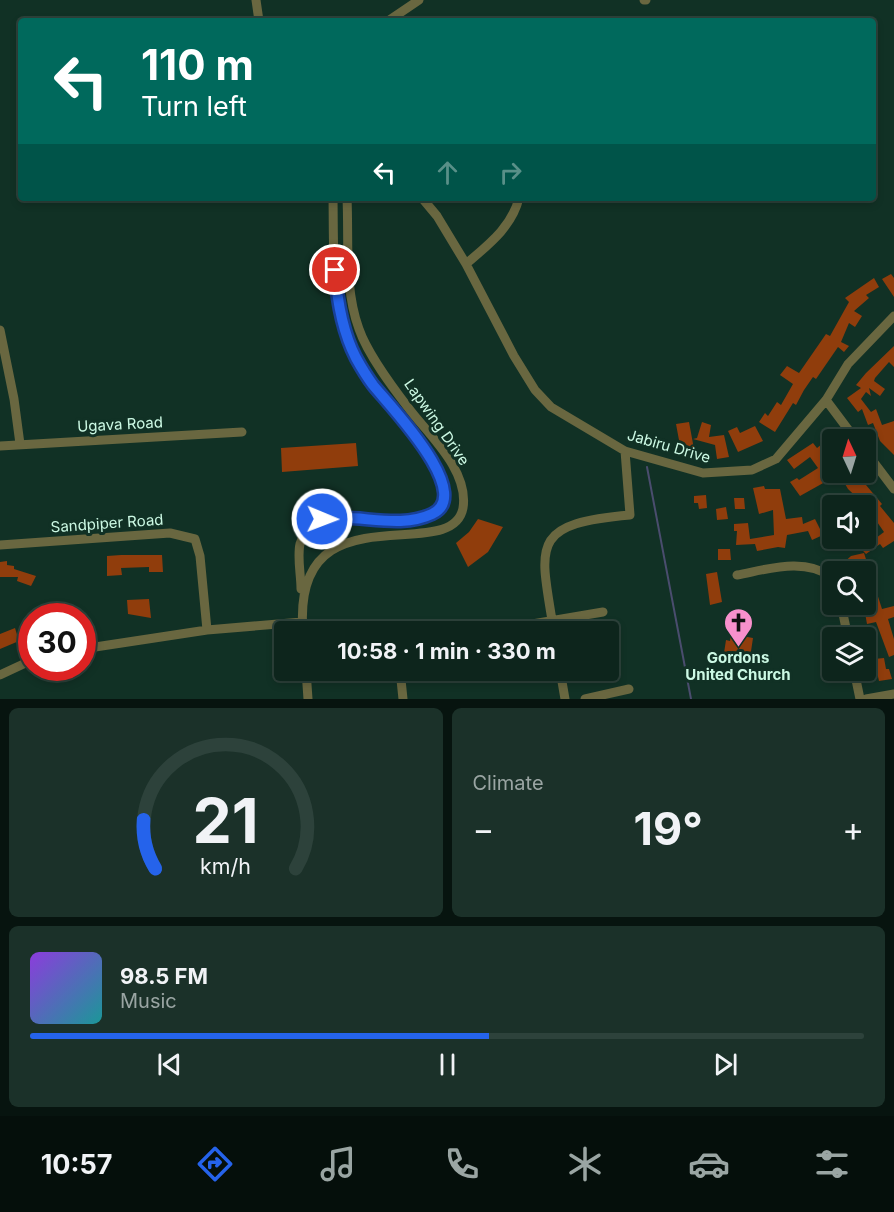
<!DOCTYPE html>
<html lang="en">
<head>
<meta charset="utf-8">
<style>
  body { margin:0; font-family:Inter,sans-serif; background:#1b3129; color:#f1f3f6; height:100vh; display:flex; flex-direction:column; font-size:22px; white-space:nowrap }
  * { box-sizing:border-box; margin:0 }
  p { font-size:20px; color:#9aa5a3 }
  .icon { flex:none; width:33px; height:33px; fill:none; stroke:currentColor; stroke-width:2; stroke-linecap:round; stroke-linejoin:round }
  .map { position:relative; height:699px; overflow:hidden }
  .drawer { display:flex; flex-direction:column; gap:9px; padding:9px; background:#07140f; flex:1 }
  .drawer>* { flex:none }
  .top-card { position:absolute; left:18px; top:18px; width:858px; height:183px; border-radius:6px; box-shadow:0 3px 9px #0003,0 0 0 2px #2d423b; background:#00695c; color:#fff; overflow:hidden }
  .needle { width:39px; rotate:356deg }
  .fabs { position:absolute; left:822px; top:429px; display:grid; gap:12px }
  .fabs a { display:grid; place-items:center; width:54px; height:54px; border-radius:6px; background:#0d251c; box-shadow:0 3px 9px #0003,0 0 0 2px #2d423b; font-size:30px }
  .speed { position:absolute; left:18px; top:603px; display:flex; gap:12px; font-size:30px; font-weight:700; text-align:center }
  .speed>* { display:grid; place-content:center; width:78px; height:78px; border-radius:50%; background:#0d251c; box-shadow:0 3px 9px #0003,0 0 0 2px #2d423b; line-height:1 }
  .speed .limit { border:9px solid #d22; background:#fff; color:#111 }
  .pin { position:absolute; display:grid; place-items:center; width:51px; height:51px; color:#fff; margin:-26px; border:3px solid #fff; border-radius:50%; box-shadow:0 2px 6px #0007 }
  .me { position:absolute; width:66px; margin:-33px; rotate:91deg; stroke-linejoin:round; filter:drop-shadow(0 0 4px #0008) }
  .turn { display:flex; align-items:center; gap:21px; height:126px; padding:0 24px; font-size:27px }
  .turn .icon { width:78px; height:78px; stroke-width:2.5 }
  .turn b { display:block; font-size:42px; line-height:51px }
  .lanes { display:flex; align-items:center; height:57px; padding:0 24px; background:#0003; justify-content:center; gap:30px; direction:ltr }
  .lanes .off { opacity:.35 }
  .big { font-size:45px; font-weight:700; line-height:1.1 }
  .drawer .widget { flex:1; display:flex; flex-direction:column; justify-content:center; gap:9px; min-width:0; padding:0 21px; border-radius:9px; background:#1b3129 }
  .drawer .dial { align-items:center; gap:0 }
  .dial svg { height:156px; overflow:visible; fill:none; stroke:#2d423b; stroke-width:7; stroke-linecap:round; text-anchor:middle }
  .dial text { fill:#f1f3f6; stroke:none }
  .song { display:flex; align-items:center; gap:18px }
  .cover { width:72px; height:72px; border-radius:9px; background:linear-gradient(135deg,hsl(270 70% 55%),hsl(180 70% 35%)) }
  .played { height:6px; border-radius:3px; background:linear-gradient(90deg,#2563eb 55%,#2d423b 55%) }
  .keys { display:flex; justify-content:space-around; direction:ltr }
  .heat { display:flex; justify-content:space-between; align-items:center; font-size:33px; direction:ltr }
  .drawer .tiles { flex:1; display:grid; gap:9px; grid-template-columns:1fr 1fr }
  .widget:last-child { grid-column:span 2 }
  .trip { position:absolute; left:274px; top:621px; width:345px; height:60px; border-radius:6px; background:#0d251c; box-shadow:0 3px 9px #0003,0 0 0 2px #2d423b; font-weight:700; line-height:60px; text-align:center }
  .menu { display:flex; height:96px; justify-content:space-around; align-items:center; background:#050f0b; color:#9aa5a3 }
  .menu .icon { width:42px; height:42px }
  .menu .active { color:#2563eb }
  .menu b { font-size:27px; color:#f1f3f6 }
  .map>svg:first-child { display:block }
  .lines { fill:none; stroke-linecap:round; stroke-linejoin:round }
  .stream { stroke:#4a4d6e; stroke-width:2 }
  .building { fill:#903d0c }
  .minor { stroke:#696740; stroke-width:9 }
  .route-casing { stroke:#184099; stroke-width:15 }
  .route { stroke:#2563eb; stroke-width:10 }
  .labels { text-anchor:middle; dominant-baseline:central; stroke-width:6; stroke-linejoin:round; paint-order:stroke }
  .street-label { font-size:15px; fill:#ccf9e4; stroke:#113125 }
  .poi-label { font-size:15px; font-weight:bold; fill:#ccf9e4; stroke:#113125 }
</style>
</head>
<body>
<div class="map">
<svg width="894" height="699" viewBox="0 0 894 699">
  <rect width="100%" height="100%" fill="#113125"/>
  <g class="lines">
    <path class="stream" d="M647,467L691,699"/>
  </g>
  <path class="building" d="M891,274L894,278V297L882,279Z
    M874,278L879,287L866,295L869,298L854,311L862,316L855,327L849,323L841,342L849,346L844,352L838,347L816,379L813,377L804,390L796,405L793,403L775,432L759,422L765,413L768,416L777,402L781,405L793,384L780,375L787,366L799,373L826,334L830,336L849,302L845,298Z
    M894,346V367L889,362L875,378L874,381L885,389L880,396L869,388L871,396L866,392L861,399L871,412L876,409L882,425L894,421V455L880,441L873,423L868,425L862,409L858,412L847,398L861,388L856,385L866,373Z
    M689,422L694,449L681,451L676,424Z
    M702,422L711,425L709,437L724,435L729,457L717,459L715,445L693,439L697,438Z
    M755,426L763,441L738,452L728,431L737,427L740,433Z
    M832,436V449L822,456L832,463V472L825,482L800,496L790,482L797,478L799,480L818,468L810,457L794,469L787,460L813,443L817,448Z
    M356,443L358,466L282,472L281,448Z
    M838,472H857L860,477L867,472L873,480L866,485L882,504L880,506L894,523V541L883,548L880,544L866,554L851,538H863L868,544L884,532L866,506L848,489Z
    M764,486L765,489H780L786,519L802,517L803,524L815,519L823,535L812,540L808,531L787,535L785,548L778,547L757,551L755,544L736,545L737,531H734V524L748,523L750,539L774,535L773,510L759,514L753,488Z
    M706,495L707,508L699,509L698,503H694V496Z
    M734,498H744L745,509H735Z
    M726,507L728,519L717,520L716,509Z
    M478,519L503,527L488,552L468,567L456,543L469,532Z
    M718,549H730L731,560H718Z
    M864,553L882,609L894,606V617L888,619L894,639V655L889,657L876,622L867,624L865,613L870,612L866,566L847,571L841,565L851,556Z
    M121,555H162L163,572H149V567L121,568L122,575L107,576V556Z
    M7,561V565L14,566V569L36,576L31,586L17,581L18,577H0V562Z
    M717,572L722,602L710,605L706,574Z
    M149,599L151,618L128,614L127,600Z
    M15,628L19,641L0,649V634Z
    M731,634L753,638L750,658L724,653L726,640L730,641Z
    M884,658L886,669H889L892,679L879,681L874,659Z"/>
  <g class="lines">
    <path class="minor" d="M256,0L259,21
      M644,0H646
      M388,21L419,0
      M422,198L437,216L466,264L514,356L535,390L551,407L625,451L703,473L752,470L776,459L826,400L848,364L894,316
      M466,264C488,245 512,227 519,198
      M0,330L14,399L20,444
      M826,400L856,440
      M0,446L242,432
      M866,452L894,489
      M0,545L170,533L195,539L200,556L207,630
      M737,575C769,569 804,557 832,577
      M301,589C301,575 297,557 300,544C304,532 312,522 324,519C349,514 436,535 443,500C451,464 375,392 356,359C330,311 334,251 333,198
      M841,604L848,638
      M396,628V632
      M490,631L603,612
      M303,632C291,484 452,568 463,508C469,471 430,436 410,410C393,388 368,355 359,329C344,289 349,240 347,198
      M554,632C540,545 528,524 630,515L625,451
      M82,649L207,630L302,622
      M306,670L308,699
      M400,670L403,699
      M560,670L565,699
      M854,670L860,699
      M0,675L32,660
      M585,699L629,689
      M866,699L894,694"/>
  </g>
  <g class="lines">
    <defs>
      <path id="route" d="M322,519C358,513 398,530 432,514C476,494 388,404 373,385C367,377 361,367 356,358C342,331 337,300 335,270"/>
    </defs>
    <use href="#route" class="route-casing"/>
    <use href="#route" class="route"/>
  </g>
  <defs>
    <symbol id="church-pin" viewBox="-11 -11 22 30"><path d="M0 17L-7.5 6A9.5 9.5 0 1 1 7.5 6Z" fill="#f890cc" stroke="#113125"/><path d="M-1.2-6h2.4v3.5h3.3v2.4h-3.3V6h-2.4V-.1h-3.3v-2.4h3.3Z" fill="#111"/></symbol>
  </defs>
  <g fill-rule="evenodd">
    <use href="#church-pin" x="722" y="606" width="33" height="45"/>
  </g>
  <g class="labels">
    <g class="street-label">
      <text transform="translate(437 422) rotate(55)">Lapwing Drive</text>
      <text transform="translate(120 424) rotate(-3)">Ugava Road</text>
      <text transform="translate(669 446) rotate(16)">Jabiru Drive</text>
      <text transform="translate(107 523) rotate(-4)">Sandpiper Road</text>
    </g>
    <g class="poi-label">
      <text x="738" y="657">Gordons<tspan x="738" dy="17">United Church</tspan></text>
    </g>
  </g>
</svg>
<div class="fabs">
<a><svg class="needle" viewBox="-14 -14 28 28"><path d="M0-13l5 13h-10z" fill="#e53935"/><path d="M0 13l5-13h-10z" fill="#9aa5a3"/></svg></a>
<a><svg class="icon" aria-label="sound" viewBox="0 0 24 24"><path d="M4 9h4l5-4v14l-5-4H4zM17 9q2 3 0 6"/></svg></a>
<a><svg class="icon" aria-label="search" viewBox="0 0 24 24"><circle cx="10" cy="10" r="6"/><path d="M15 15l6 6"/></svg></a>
<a><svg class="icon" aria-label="layers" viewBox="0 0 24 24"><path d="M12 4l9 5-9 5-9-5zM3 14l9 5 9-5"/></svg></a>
</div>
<div class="speed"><div class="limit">30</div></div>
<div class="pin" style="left:335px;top:270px;background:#d93025"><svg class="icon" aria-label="arrive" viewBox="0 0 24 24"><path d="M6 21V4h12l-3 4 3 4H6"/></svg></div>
<svg class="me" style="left:322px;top:519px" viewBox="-20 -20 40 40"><circle r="17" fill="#2563eb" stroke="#fff" stroke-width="3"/><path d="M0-11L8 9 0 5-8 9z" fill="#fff"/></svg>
<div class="trip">10:58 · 1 min · 330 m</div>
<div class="top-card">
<div class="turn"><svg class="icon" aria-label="left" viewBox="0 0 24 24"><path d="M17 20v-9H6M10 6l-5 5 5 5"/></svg><div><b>110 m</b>Turn left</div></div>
<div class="lanes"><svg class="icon" aria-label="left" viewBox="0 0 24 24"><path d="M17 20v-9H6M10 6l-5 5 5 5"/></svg><svg class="icon off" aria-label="ahead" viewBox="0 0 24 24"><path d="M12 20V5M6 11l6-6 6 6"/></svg><svg class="icon off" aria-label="right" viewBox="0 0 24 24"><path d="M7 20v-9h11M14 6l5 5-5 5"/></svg></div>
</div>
</div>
<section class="drawer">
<div class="tiles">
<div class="widget dial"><svg viewBox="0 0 100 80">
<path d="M14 69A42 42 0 1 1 86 69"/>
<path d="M14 69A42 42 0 0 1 8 44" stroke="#2563eb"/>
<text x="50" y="56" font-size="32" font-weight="700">21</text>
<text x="50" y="72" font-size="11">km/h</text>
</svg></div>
<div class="widget"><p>Climate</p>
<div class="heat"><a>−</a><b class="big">19°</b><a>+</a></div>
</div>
<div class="widget">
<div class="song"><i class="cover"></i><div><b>98.5 FM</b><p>Music</p></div></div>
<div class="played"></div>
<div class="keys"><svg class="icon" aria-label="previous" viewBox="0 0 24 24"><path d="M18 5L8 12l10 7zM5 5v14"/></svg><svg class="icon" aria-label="pause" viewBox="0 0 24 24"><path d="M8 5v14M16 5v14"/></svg><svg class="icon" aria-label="next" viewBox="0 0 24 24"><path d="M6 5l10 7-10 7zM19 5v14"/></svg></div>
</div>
</div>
</section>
<nav class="menu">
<b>10:57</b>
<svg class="icon active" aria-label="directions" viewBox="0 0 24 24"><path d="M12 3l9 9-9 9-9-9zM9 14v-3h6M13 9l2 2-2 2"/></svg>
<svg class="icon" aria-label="music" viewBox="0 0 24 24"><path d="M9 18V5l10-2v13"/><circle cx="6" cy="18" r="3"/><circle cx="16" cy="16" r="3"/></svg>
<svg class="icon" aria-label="phone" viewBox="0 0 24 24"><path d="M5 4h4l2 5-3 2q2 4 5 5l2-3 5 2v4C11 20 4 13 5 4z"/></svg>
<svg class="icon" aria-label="climate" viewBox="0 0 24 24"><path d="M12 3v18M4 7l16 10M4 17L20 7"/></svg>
<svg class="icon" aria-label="car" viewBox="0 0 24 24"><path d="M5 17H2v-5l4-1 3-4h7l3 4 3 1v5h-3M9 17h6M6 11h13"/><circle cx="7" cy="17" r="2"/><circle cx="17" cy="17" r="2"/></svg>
<svg class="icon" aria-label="filters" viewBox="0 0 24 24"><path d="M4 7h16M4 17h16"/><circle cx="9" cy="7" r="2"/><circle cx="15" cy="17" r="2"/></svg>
</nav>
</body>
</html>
